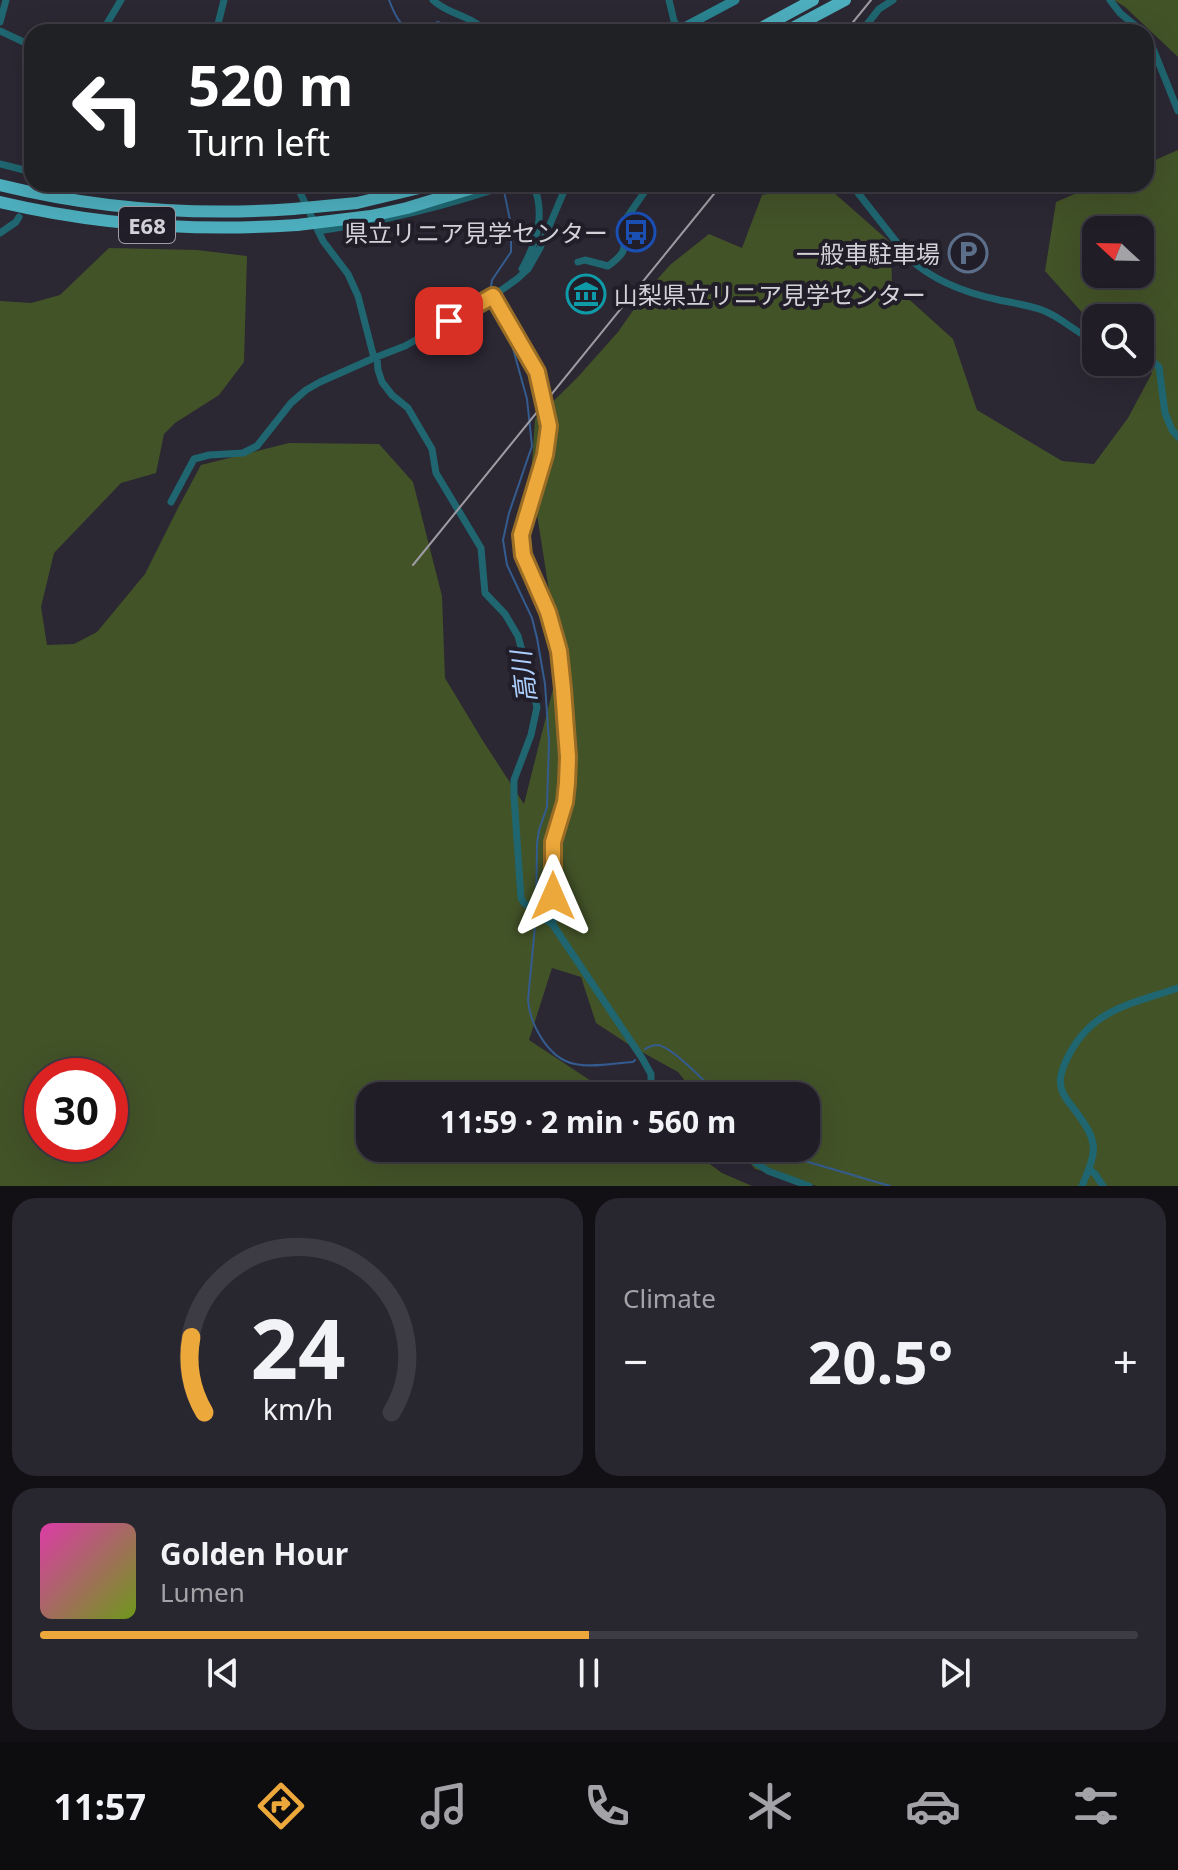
<!DOCTYPE html>
<html lang="en">
<head>
<meta charset="utf-8">
<style>
  body { margin:0; font-family:"Noto Sans","Noto Sans JP",sans-serif; background:#28262e; color:#f1f3f6; height:100vh; display:flex; flex-direction:column; font-size:30px; white-space:nowrap }
  * { box-sizing:border-box; margin:0 }
  p { font-size:26px; color:#a2a2a7 }
  .icon { flex:none; width:44px; height:44px; fill:none; stroke:currentColor; stroke-width:2; stroke-linecap:round; stroke-linejoin:round }
  .map { position:relative; height:1186px; overflow:hidden }
  .drawer { display:flex; flex-direction:column; gap:12px; padding:12px; background:#121015; flex:1 }
  .drawer>* { flex:none }
  .guide { position:absolute; left:24px; top:24px; width:1130px; height:168px; border-radius:24px; box-shadow:0 8px 32px #0002,0 0 0 2px #3d3b43; background:#202124; color:#fff; overflow:hidden }
  .needle { width:52px; rotate:292deg }
  .fabs { position:absolute; left:1082px; top:216px; display:grid; gap:16px }
  .fabs a { display:grid; place-items:center; width:72px; height:72px; border-radius:16px; background:#201d26; box-shadow:0 8px 32px #0002,0 0 0 2px #3d3b43; font-size:40px }
  .speed { position:absolute; left:24px; top:1058px; display:flex; gap:16px; font-size:40px; font-weight:700; text-align:center }
  .speed>* { display:grid; place-content:center; width:104px; height:104px; border-radius:50%; background:#201d26; box-shadow:0 8px 32px #0002,0 0 0 2px #3d3b43; line-height:1 }
  .speed .limit { border:12px solid #d22; background:#fff; color:#111 }
  .pin { position:absolute; display:grid; place-items:center; width:68px; height:68px; color:#fff; margin:-34px; border-radius:16px; box-shadow:0 4px 12px #0006 }
  .me { position:absolute; width:88px; margin:-44px; rotate:0deg; stroke-linejoin:round; filter:drop-shadow(0 0 6px #0008) }
  .turn { display:flex; align-items:center; gap:28px; height:168px; padding:0 32px; font-size:36px }
  .turn .icon { width:104px; height:104px; stroke-width:2.5 }
  .turn b { display:block; font-size:56px; line-height:68px }
  .big { font-size:60px; font-weight:700; line-height:1.1 }
  .drawer .card { flex:1; display:flex; flex-direction:column; justify-content:center; gap:12px; min-width:0; padding:0 28px; border-radius:24px; background:#28262e }
  .drawer .dial { align-items:center; gap:0 }
  .dial svg { height:208px; overflow:visible; fill:none; stroke:#3d3b43; stroke-width:7; stroke-linecap:round; text-anchor:middle }
  .dial text { fill:#f1f3f6; stroke:none }
  .song { display:flex; align-items:center; gap:24px }
  .cover { width:96px; height:96px; border-radius:12px; background:linear-gradient(135deg,hsl(320 70% 55%),hsl(80 70% 35%)) }
  .played { height:8px; border-radius:4px; background:linear-gradient(90deg,#eda83b 50%,#3d3b43 50%) }
  .keys { display:flex; justify-content:space-around; direction:ltr }
  .heat { display:flex; justify-content:space-between; align-items:center; font-size:44px; direction:ltr }
  .drawer .tiles { flex:1; display:grid; gap:12px; grid-template-columns:1fr 1fr }
  .card:last-child { grid-column:span 2 }
  .trip { position:absolute; left:356px; top:1082px; width:464px; height:80px; border-radius:24px; background:#201d26; box-shadow:0 8px 32px #0002,0 0 0 2px #3d3b43; font-weight:700; line-height:80px; text-align:center }
  .tab-bar { display:flex; height:128px; justify-content:space-around; align-items:center; background:#0d0c0f; color:#a2a2a7 }
  .tab-bar .icon { width:56px; height:56px }
  .tab-bar .on { color:#eda83b }
  .tab-bar b { font-size:36px; color:#f1f3f6 }
  .map>svg:first-child { display:block }
  .green { fill:#435328; fill-rule:evenodd }
  .lines { fill:none; stroke-linecap:round; stroke-linejoin:round }
  .stream { stroke:#345c8f; stroke-width:2 }
  .street { stroke:#1f6670; stroke-width:7 }
  .secondary { stroke:#2a8491; stroke-width:9 }
  .highway { stroke:#4daebd; stroke-width:12 }
  .rail { stroke:#9e9ba4; stroke-width:2 }
  .highway-bridge { stroke:#4daebd; stroke-width:12 }
  .route-casing { stroke:#9a6d26; stroke-width:20 }
  .route { stroke:#eda83b; stroke-width:14 }
  .labels { text-anchor:middle; dominant-baseline:central; stroke-width:8; stroke-linejoin:round; paint-order:stroke }
  .shield { fill:#211e29; stroke:#9e9ca4; stroke-width:2 }
  .shield-label { font-size:22px; font-weight:bold; fill:#d4d2d9 }
  .poi-label { font-size:24px; fill:#d4d2d9; stroke:#211e29; text-anchor:end }
  .water-label { font-size:26px; font-style:italic; fill:#accffd; stroke:#211e29 }
</style>
</head>
<body>
<div class="map">
<svg width="1178" height="1186" viewBox="0 0 1178 1186">
  <rect width="100%" height="100%" fill="#2b2733"/>
  <path class="green" d="M1114,0H1178V57L1125,7Z
    M1178,150V1186H817L755,1169L738,1148H806V1096H697L678,1072L631,1046L596,1023L581,977L552,968L529,1040L614,1096H370V1148H688L722,1173L752,1186H0V301L31,303L60,295L109,248L197,250L247,256L244,362L219,395L175,423L164,434L156,473L121,483L54,553L41,607L47,645L74,644L97,632L145,574L179,506L201,465L289,443L379,444L413,482L442,596L445,678L483,741L524,804L560,661L531,476L535,419L577,378L618,332L646,292L670,265L709,234L742,248L762,195L799,188L756,184H802L803,188L824,184L891,243L892,284L953,339L977,410L1062,461L1094,464L1128,418L1152,373L1137,362H1140V318H1096V328L1045,271L1056,202L1098,184H1146V164ZM1096,230H1140V274H1096ZM42,1076H110V1144H42Z"/>
  <g class="lines">
    <path class="stream" d="M389,0C401,31 407,33 438,22L465,32
      M490,294L492,280L511,252V225L504,191
      M507,327L527,399L532,446L509,513L503,540L507,565L532,618L537,638L545,684L549,742L547,807L539,830L537,844L536,909
      M536,915L528,1000C530,1024 548,1059 575,1064C593,1068 615,1063 633,1062L635,1060
      M645,1049C651,1046 651,1045 658,1045C672,1047 708,1084 718,1096
      M780,1148L798,1159L890,1186"/>
    <path class="street" d="M433,0C448,15 472,15 486,32
      M669,0L674,21L679,30
      M1110,0L1120,13L1143,32
      M0,22L6,0
      M0,31L32,46
      M102,32L121,0
      M216,32L224,0
      M861,32L879,9L893,0
      M1146,35L1150,41L1178,111
      M0,164L32,172
      M296,184L323,241L348,274L358,296L374,358
      M851,184L909,258C933,281 966,293 999,300C1013,303 1028,305 1042,310C1062,317 1076,334 1096,341
      M318,231C384,221 447,206 510,184
      M0,233L16,222L19,217
      M578,262L585,260L608,266C634,247 620,247 623,223L650,184
      M522,269C537,242 546,213 533,184
      M493,296L537,372L549,426L545,455L521,535L523,555L548,612L559,651L563,689L568,757L565,802L553,842V925L642,1058L651,1074V1096
      M1140,355L1150,359L1159,367L1165,413L1172,430L1178,437
      M377,358L378,370L382,382L392,395L408,408L419,427L432,449L436,473L481,548L485,593L505,614L518,636L537,707L531,735L514,780V796L521,898L524,903L553,925
      M171,502L194,459L209,455L243,453L257,446L291,403L306,390L320,382L374,358L405,346L493,296L517,279L528,269L540,248L567,184
      M684,1148H696
      M735,1148L768,1171L809,1186
      M1089,1169L1095,1174L1103,1186
      M1082,1186C1096,1152 1100,1144 1077,1113C1072,1106 1066,1100 1063,1093C1058,1082 1061,1073 1065,1063C1088,1010 1128,1005 1178,988"/>
    <path class="secondary" d="M675,32L735,0"/>
    <path class="highway" d="M754,32L813,0
      M785,32L845,0
      M0,185C97,209 193,216 293,209
      M0,202C98,225 196,232 297,225"/>
    <path class="rail" d="M845,32L871,0
      M413,565L722,184"/>
    <path class="highway-bridge" d="M293,209L357,203L436,184
      M297,225L371,216L407,208L486,184"/>
  </g>
  <g class="lines">
    <defs>
      <path id="route" d="M449,321L493,296L537,372L549,426L545,455L521,535L523,555L548,612L559,651L563,689L568,757L567,783L565,802L553,842V896"/>
    </defs>
    <use href="#route" class="route-casing"/>
    <use href="#route" class="route"/>
  </g>
  <defs>
    <symbol id="bus-ring" viewBox="-11 -11 22 22"><circle r="9.5" fill="#211e29" stroke="#1a4fb4" stroke-width="1.5"/><path d="M-5-6H5V4H4V6H2V4H-2V6H-4V4H-5ZM-3.5-4V0h7V-4ZM-3.5 1.2v1.5H-2V1.2ZM2 1.2v1.5H3.5V1.2Z" fill="#1a4fb4"/></symbol>
    <symbol id="parking-ring" viewBox="-11 -11 22 22"><circle r="9.5" fill="#211e29" stroke="#5c6f8a" stroke-width="1.5"/><path d="M-3.5-5.5H1a3.5 3.5 0 0 1 0 7H-1V5.5H-3.5ZM-1-3.4V-.6H.8a1.4 1.4 0 0 0 0-2.8Z" fill="#5c6f8a"/></symbol>
    <symbol id="museum-ring" viewBox="-11 -11 22 22"><circle r="9.5" fill="#211e29" stroke="#0f9aa8" stroke-width="1.5"/><path d="M0-6L6-3V-2H-6V-3ZM-5-1h2V3h-2ZM-1-1h2V3h-2ZM3-1h2V3H3ZM-6 4H6V6H-6Z" fill="#0f9aa8"/></symbol>
  </defs>
  <g fill-rule="evenodd">
    <use href="#bus-ring" x="614" y="210" width="44" height="44"/>
    <use href="#parking-ring" x="946" y="231" width="44" height="44"/>
    <use href="#museum-ring" x="564" y="272" width="44" height="44"/>
  </g>
  <g class="labels">
    <rect class="shield" x="119" y="207" width="56" height="36" rx="6"/>
    <g class="shield-label">
      <text x="147" y="225">E68</text>
    </g>
    <g class="poi-label">
      <text x="608" y="232">県立リニア見学センター</text>
      <text x="940" y="253">一般車駐車場</text>
      <text x="614" y="294" text-anchor="start">山梨県立リニア見学センター</text>
    </g>
    <g class="water-label">
      <text transform="translate(523 677) rotate(-97)">高川</text>
    </g>
  </g>
</svg>
<div class="fabs">
<a><svg class="needle" viewBox="-14 -14 28 28"><path d="M0-13l5 13h-10z" fill="#e53935"/><path d="M0 13l5-13h-10z" fill="#a2a2a7"/></svg></a>
<a><svg class="icon" aria-label="search" viewBox="0 0 24 24"><circle cx="10" cy="10" r="6"/><path d="M15 15l6 6"/></svg></a>
</div>
<div class="speed"><div class="limit">30</div></div>
<div class="pin" style="left:449px;top:321px;background:#d93025"><svg class="icon" aria-label="arrive" viewBox="0 0 24 24"><path d="M6 21V4h12l-3 4 3 4H6"/></svg></div>
<svg class="me" style="left:553px;top:896px" viewBox="-20 -20 40 40"><path d="M0-17L14 15 0 8-14 15z" fill="#eda83b" stroke="#fff" stroke-width="4"/></svg>
<div class="trip">11:59 · 2 min · 560 m</div>
<div class="guide">
<div class="turn"><svg class="icon" aria-label="left" viewBox="0 0 24 24"><path d="M17 20v-9H6M10 6l-5 5 5 5"/></svg><div><b>520 m</b>Turn left</div></div>
</div>
</div>
<section class="drawer">
<div class="tiles">
<div class="card dial"><svg viewBox="0 0 100 80">
<path d="M14 69A42 42 0 1 1 86 69"/>
<path d="M14 69A42 42 0 0 1 9 40" stroke="#eda83b"/>
<text x="50" y="56" font-size="32" font-weight="700">24</text>
<text x="50" y="72" font-size="11">km/h</text>
</svg></div>
<div class="card"><p>Climate</p>
<div class="heat"><a>−</a><b class="big">20.5°</b><a>+</a></div>
</div>
<div class="card">
<div class="song"><i class="cover"></i><div><b>Golden Hour</b><p>Lumen</p></div></div>
<div class="played"></div>
<div class="keys"><svg class="icon" aria-label="previous" viewBox="0 0 24 24"><path d="M18 5L8 12l10 7zM5 5v14"/></svg><svg class="icon" aria-label="pause" viewBox="0 0 24 24"><path d="M8 5v14M16 5v14"/></svg><svg class="icon" aria-label="next" viewBox="0 0 24 24"><path d="M6 5l10 7-10 7zM19 5v14"/></svg></div>
</div>
</div>
</section>
<nav class="tab-bar">
<b>11:57</b>
<svg class="icon on" aria-label="directions" viewBox="0 0 24 24"><path d="M12 3l9 9-9 9-9-9zM9 14v-3h6M13 9l2 2-2 2"/></svg>
<svg class="icon" aria-label="music" viewBox="0 0 24 24"><path d="M9 18V5l10-2v13"/><circle cx="6" cy="18" r="3"/><circle cx="16" cy="16" r="3"/></svg>
<svg class="icon" aria-label="phone" viewBox="0 0 24 24"><path d="M5 4h4l2 5-3 2q2 4 5 5l2-3 5 2v4C11 20 4 13 5 4z"/></svg>
<svg class="icon" aria-label="climate" viewBox="0 0 24 24"><path d="M12 3v18M4 7l16 10M4 17L20 7"/></svg>
<svg class="icon" aria-label="car" viewBox="0 0 24 24"><path d="M5 17H2v-5l4-1 3-4h7l3 4 3 1v5h-3M9 17h6M6 11h13"/><circle cx="7" cy="17" r="2"/><circle cx="17" cy="17" r="2"/></svg>
<svg class="icon" aria-label="filters" viewBox="0 0 24 24"><path d="M4 7h16M4 17h16"/><circle cx="9" cy="7" r="2"/><circle cx="15" cy="17" r="2"/></svg>
</nav>
</body>
</html>
